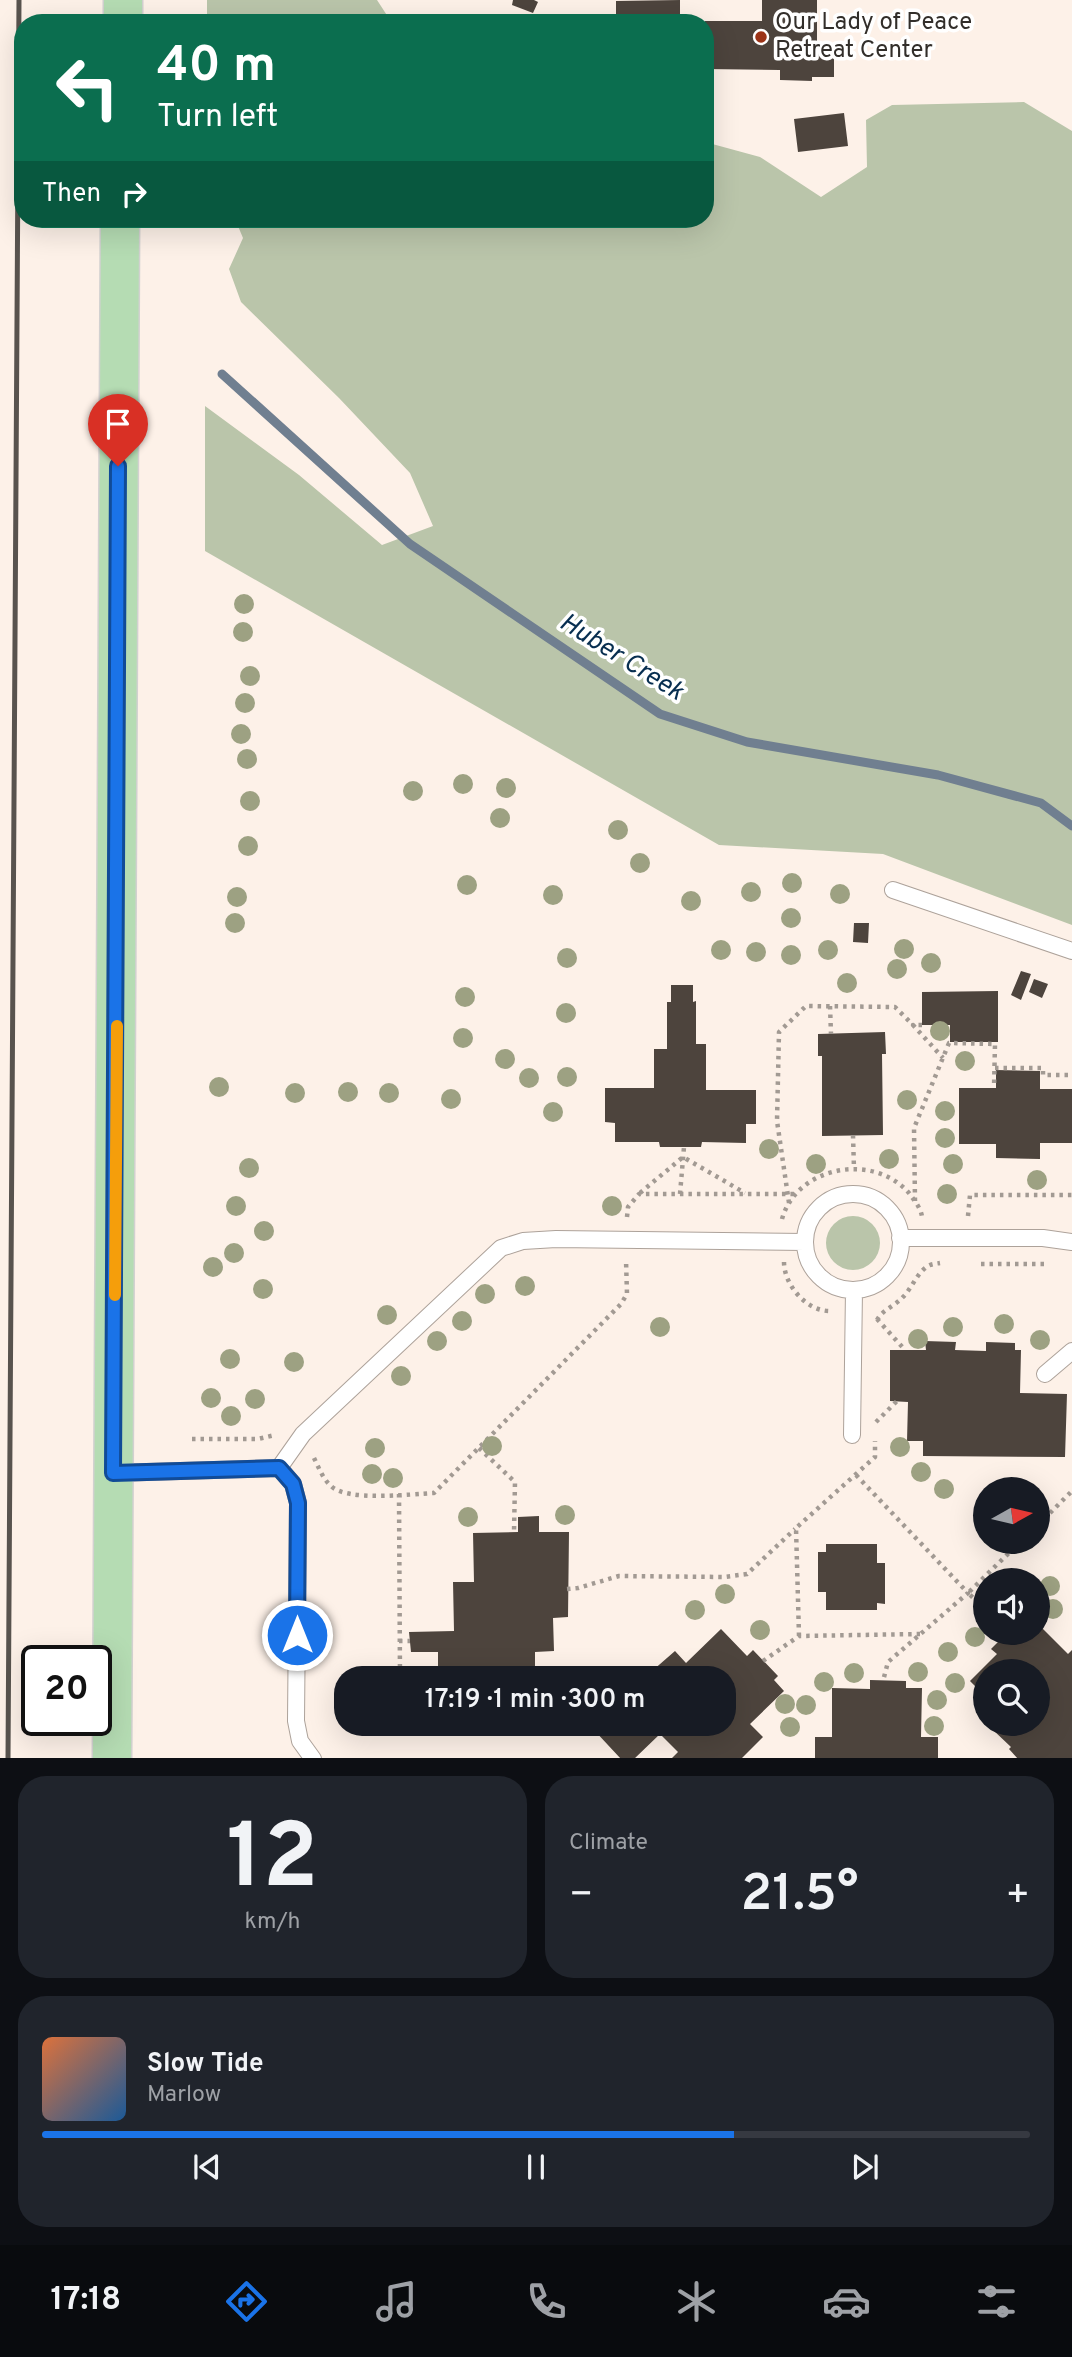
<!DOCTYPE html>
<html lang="en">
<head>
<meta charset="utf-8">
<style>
  body { margin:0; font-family:Overpass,sans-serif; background:#20242c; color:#f1f3f6; height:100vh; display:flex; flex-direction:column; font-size:26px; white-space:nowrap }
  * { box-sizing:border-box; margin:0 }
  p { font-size:23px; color:#9ea1a6 }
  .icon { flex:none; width:38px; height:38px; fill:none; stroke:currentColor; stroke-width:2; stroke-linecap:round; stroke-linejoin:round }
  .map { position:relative; height:1758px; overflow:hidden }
  .sheet { display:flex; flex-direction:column; gap:18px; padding:18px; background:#0d0f14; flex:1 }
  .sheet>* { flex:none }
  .hud { position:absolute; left:14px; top:14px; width:700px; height:214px; border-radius:28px; box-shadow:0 7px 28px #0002; background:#0b6e4f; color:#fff; overflow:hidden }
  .needle { width:46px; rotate:82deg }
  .buttons { position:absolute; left:973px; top:1477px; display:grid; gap:14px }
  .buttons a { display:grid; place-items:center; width:77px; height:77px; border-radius:50%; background:#171b24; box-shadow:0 7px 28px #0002; font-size:35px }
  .speed { position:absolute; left:21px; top:1645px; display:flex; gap:14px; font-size:35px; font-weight:700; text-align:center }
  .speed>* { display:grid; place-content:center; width:91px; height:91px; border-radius:50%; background:#171b24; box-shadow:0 7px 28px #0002; line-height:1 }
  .speed .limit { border:4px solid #111; border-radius:10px; background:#fff; color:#111 }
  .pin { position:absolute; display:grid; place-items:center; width:60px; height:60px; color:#fff; margin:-72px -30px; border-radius:50% 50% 50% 0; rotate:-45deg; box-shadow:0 0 7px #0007 }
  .pin .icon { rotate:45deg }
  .me { position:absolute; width:77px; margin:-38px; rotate:0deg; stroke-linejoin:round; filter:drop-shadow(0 0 5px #0008) }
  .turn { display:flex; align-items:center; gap:24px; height:147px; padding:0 28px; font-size:32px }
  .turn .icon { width:91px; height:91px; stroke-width:2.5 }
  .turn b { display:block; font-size:49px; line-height:60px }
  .then { display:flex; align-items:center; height:66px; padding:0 28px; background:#0003; gap:14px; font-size:26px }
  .big { font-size:52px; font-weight:600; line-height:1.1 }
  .sheet .tile { flex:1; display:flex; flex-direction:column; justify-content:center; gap:10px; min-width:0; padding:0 24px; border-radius:28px; background:#20242c }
  .sheet .dial { align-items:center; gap:0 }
  .dial b { font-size:91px; line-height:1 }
  .song { display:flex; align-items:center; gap:21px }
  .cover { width:84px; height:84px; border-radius:10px; background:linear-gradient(135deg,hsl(20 70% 55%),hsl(210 70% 35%)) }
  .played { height:7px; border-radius:4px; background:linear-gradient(90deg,#1a73e8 70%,#363941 70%) }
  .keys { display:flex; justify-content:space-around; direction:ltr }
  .heat { display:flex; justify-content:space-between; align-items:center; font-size:38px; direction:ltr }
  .sheet .tiles { flex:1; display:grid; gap:18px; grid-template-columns:1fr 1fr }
  .tile:last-child { grid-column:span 2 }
  .trip { position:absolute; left:334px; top:1666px; width:402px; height:70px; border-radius:28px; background:#171b24; box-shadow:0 7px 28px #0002; font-weight:600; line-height:70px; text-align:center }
  .menu { display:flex; height:112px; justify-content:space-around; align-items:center; background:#090b0e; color:#9ea1a6 }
  .menu .icon { width:49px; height:49px }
  .menu .active { color:#1a73e8 }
  .menu b { font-size:32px; color:#f1f3f6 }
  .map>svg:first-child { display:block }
  .green { fill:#bac5aa }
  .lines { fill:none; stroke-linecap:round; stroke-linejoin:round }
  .stream { stroke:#707f90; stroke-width:9 }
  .building { fill:#4d443d }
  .service-casing { stroke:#ada29a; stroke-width:18 }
  .primary-casing { stroke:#d2d1d0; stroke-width:41 }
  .path { stroke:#a29a93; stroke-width:4.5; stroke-dasharray:3.5 5; stroke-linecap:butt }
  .service { stroke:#fff; stroke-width:16 }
  .primary { stroke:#b5dcb3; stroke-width:38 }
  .rail { stroke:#58534e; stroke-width:5 }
  .tree { fill:#9da182 }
  .route-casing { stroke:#114b97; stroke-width:18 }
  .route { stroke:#1a73e8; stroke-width:12 }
  .slow { stroke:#f59e0b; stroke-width:12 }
  .poi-dot { fill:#9b3317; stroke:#fff; stroke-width:2.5 }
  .labels { text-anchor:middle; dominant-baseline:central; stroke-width:7; stroke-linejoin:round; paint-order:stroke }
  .poi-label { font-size:24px; fill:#322e2a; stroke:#fff; text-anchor:start }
  .water-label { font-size:26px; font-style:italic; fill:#072e50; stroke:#fff }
</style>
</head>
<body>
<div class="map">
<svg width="1072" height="1759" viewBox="0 0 1072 1759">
  <rect width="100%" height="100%" fill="#fdf1e8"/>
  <path class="green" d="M207,0H377L392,23H207Z
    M1024,102L1072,131V925L883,854L719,845L205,551V406L299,475L382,545L433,526L410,473L339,398L241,302L229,269L243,238L235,219H705V142L760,157L821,197L867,167L866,120L892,105Z
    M826 1243a27 27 0 1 1 54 0a27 27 0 1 1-54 0Z"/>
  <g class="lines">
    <path class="stream" d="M222,374L410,544L660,714L747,742L938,775L1041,803L1072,826"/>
  </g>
  <path class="building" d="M513,0H534L538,2L533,13L512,5Z
    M680,0V23H616V1Z
    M762,0H817V52H834V77H812V81L780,80V70L705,69V21H762Z
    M844,113L848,146L798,152L794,119Z
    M854,923H869L868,943L853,942Z
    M1021,971L1031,974L1021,1000L1011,995Z
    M1034,979L1048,984L1042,998L1029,992Z
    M671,985H693V1002L696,1001V1044H706V1090H756V1124H746V1143L702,1142L701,1147H660L659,1142H615V1123L605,1122V1088H654V1049H667V1002H671Z
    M998,991V1042H950V1025H922V992Z
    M885,1032L886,1054H882L883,1135L822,1136V1056H818V1034Z
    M996,1070L1040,1071V1089H1072V1143H1040V1159L996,1158V1144H959V1088H996Z
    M925,1341L956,1342L955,1350L986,1351V1342L1015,1343V1350H1021L1020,1393L1067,1394L1065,1457L923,1456V1441H907L908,1402L890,1401V1350H926Z
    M539,1516V1532H569L568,1617L553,1618L554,1651L535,1652V1678H438V1652H411L409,1632L454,1631L453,1582H474L473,1533L518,1532V1517Z
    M826,1544H877V1563H885V1604L877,1603V1610H826V1592H818V1552H826Z
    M1038,1624L1068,1654L1072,1650V1759H1018L1009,1749L1011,1747L992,1729L997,1724H1038V1671H985V1696L970,1681L997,1654L991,1649L1007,1633H1038Z
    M721,1629L747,1656L753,1650L778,1676L774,1680L784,1691L750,1724L763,1737L741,1759H671L678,1752L660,1734L634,1759H621L594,1730L600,1724H724V1678H644L675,1651L686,1663Z
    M870,1680L906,1681V1688H922L921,1737H938V1759H815V1737H832V1688L870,1689Z"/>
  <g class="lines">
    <defs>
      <path id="service" d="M893,890L1072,951
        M805 1242a48 48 0 1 1 96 0a48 48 0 1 1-96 0Z
        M900,1238H1043L1072,1242
        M1045,1374L1072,1351
        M852,1435L854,1290
        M279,1468L303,1434L501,1248L523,1241L556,1239L805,1242
        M113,1473L279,1468L293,1484L298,1503L296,1721L300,1741L313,1759"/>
      <path id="primary" d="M123,23V0
        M112,1759L120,219"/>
    </defs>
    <use href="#service" class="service-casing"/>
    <use href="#primary" class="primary-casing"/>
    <path class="path" d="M830,1006L831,1034
      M922,1025H913L943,1058
      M995,1068H1043V1075H1072
      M853,1135L854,1169
      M640,1193L683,1157L745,1193
      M680,1194L684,1147
      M915,1201L914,1128L949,1043L995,1044L994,1088
      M789,1203L777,1121L779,1032L806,1006L895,1007L913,1025
      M968,1216L970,1195H1072
      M627,1217L628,1207L639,1194H797
      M782,1219C797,1166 873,1152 909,1193C914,1200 921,1208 922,1217
      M784,1262C784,1285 807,1312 831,1311
      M981,1264H1049
      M877,1319L905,1350
      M877,1320C882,1310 895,1306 903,1297C911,1289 916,1276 924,1269C929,1264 934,1264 940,1263
      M876,1422L897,1401
      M192,1439H258L275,1435
      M479,1448L515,1482L514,1532
      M314,1458C319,1468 323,1479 331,1486C347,1502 412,1494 434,1493L621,1304L627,1294L626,1260
      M856,1475L968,1593L888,1662L883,1681
      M399,1494L400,1678
      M1038,1525L1072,1491
      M567,1589L578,1588L619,1576L724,1577L747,1574L795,1529
      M985,1609L968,1593L1020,1542
      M799,1636L796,1528L875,1457V1441
      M399,1641H410
      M763,1661L799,1636L920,1634
      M400,1724V1730H489L490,1724"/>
    <use href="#service" class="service"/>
    <use href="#primary" class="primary"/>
    <path class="rail" d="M8,1759L19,0"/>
  </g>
  <g class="tree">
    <circle cx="244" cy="604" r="10"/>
    <circle cx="243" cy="632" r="10"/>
    <circle cx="250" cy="676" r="10"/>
    <circle cx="245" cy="703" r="10"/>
    <circle cx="241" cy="734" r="10"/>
    <circle cx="247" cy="759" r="10"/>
    <circle cx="463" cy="784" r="10"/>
    <circle cx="506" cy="788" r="10"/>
    <circle cx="413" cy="791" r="10"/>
    <circle cx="250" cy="801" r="10"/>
    <circle cx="500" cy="818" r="10"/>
    <circle cx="618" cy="830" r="10"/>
    <circle cx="248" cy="846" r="10"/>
    <circle cx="640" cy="863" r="10"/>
    <circle cx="792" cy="883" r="10"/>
    <circle cx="467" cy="885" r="10"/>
    <circle cx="751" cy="892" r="10"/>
    <circle cx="840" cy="894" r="10"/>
    <circle cx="553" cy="895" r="10"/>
    <circle cx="237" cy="897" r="10"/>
    <circle cx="691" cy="901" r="10"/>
    <circle cx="791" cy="918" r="10"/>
    <circle cx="235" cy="923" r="10"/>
    <circle cx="904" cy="949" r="10"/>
    <circle cx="721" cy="950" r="10"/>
    <circle cx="828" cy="950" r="10"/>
    <circle cx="756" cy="952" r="10"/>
    <circle cx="791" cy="955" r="10"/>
    <circle cx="567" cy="958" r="10"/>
    <circle cx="931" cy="963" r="10"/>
    <circle cx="897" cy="969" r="10"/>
    <circle cx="847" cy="983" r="10"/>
    <circle cx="465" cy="997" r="10"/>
    <circle cx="566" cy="1013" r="10"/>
    <circle cx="940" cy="1031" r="10"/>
    <circle cx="463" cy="1038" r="10"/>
    <circle cx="505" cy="1059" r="10"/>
    <circle cx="965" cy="1061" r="10"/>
    <circle cx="567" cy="1077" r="10"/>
    <circle cx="529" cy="1078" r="10"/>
    <circle cx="219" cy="1087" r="10"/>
    <circle cx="348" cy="1092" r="10"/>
    <circle cx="295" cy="1093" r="10"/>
    <circle cx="389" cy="1093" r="10"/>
    <circle cx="451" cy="1099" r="10"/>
    <circle cx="907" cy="1100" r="10"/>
    <circle cx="945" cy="1111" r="10"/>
    <circle cx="553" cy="1112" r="10"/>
    <circle cx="945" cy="1138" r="10"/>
    <circle cx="769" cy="1149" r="10"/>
    <circle cx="889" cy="1159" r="10"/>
    <circle cx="816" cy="1164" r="10"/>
    <circle cx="953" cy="1164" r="10"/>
    <circle cx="249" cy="1168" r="10"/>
    <circle cx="1037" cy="1180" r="10"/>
    <circle cx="947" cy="1194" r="10"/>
    <circle cx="236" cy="1206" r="10"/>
    <circle cx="612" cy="1206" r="10"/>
    <circle cx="264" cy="1231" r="10"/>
    <circle cx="234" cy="1253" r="10"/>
    <circle cx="213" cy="1267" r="10"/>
    <circle cx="525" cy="1286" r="10"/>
    <circle cx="263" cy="1289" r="10"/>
    <circle cx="485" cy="1294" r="10"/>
    <circle cx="387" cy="1315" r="10"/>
    <circle cx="462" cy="1321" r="10"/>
    <circle cx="1004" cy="1324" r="10"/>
    <circle cx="660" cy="1327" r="10"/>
    <circle cx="953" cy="1327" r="10"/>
    <circle cx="918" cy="1339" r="10"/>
    <circle cx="1040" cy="1340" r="10"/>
    <circle cx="437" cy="1341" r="10"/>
    <circle cx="230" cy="1359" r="10"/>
    <circle cx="294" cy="1362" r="10"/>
    <circle cx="401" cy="1376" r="10"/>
    <circle cx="211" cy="1398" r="10"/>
    <circle cx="255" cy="1399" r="10"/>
    <circle cx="231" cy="1416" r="10"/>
    <circle cx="492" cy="1446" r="10"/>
    <circle cx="900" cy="1447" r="10"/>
    <circle cx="375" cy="1448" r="10"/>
    <circle cx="921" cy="1472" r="10"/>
    <circle cx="372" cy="1474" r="10"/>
    <circle cx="393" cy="1478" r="10"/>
    <circle cx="944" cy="1489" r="10"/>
    <circle cx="565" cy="1515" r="10"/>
    <circle cx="468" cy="1517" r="10"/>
    <circle cx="1050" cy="1586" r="10"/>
    <circle cx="725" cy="1594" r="10"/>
    <circle cx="1053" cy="1609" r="10"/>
    <circle cx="695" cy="1610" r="10"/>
    <circle cx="760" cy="1630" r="10"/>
    <circle cx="975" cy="1637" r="10"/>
    <circle cx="948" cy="1652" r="10"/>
    <circle cx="918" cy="1672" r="10"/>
    <circle cx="854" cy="1673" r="10"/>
    <circle cx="824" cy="1682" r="10"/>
    <circle cx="955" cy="1683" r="10"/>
    <circle cx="937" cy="1700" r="10"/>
    <circle cx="785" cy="1704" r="10"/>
    <circle cx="806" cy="1705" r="10"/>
    <circle cx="934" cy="1726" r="10"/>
    <circle cx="790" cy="1727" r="10"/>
  </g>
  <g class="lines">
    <defs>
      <path id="route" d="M118,466L113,1473L279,1468L293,1484L298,1503L297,1635"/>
    </defs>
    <use href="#route" class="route-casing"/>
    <use href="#route" class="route"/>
    <path class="slow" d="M115,1295L117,1026"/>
  </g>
  <circle class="poi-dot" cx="761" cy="37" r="7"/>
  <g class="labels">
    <g class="poi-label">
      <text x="775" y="23">Our Lady of Peace<tspan x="775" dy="28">Retreat Center</tspan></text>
    </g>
    <g class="water-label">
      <text transform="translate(621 658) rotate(32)">Huber Creek</text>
    </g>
  </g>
</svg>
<div class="buttons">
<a><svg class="needle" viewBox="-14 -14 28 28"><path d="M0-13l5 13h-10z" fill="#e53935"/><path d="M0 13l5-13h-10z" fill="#9ea1a6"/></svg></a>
<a><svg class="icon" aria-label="sound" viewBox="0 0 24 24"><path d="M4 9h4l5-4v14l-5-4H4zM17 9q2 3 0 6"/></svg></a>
<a><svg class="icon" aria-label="search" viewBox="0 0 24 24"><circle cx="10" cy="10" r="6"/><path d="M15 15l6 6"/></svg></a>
</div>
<div class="speed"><div class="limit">20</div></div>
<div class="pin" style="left:118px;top:466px;background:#d93025"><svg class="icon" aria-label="arrive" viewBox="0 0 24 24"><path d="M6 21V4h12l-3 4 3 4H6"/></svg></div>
<svg class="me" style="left:297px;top:1635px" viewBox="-20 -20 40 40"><circle r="17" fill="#1a73e8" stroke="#fff" stroke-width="3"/><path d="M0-11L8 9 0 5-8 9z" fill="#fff"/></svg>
<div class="trip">17:19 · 1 min · 300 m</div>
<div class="hud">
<div class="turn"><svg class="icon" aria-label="left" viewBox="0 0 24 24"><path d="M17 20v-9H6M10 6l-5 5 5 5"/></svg><div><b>40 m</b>Turn left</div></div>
<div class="then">Then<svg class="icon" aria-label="right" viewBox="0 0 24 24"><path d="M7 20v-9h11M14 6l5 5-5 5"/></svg></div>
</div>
</div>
<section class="sheet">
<div class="tiles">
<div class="tile dial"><b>12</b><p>km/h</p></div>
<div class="tile"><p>Climate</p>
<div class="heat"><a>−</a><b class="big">21.5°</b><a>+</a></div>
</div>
<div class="tile">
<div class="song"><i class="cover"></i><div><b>Slow Tide</b><p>Marlow</p></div></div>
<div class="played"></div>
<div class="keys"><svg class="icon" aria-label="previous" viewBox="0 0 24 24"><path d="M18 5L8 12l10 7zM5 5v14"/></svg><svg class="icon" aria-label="pause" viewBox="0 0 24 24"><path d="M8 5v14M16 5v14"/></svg><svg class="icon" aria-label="next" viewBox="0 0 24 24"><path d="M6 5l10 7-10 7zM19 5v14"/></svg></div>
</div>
</div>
</section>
<nav class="menu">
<b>17:18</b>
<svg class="icon active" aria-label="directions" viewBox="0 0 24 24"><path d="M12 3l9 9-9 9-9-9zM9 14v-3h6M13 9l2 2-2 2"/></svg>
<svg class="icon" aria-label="music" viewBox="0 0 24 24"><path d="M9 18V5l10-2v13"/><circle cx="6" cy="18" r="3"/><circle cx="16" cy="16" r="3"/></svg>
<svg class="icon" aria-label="phone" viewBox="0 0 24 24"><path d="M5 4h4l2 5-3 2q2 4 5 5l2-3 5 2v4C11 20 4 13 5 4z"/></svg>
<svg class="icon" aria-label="climate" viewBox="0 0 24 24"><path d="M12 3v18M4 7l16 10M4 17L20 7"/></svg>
<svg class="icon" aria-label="car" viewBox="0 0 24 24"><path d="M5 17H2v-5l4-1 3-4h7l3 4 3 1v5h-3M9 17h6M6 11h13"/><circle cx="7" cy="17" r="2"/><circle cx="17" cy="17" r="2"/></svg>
<svg class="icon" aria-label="filters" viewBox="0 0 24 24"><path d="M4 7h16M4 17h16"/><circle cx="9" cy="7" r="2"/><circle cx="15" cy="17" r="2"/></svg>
</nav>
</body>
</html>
